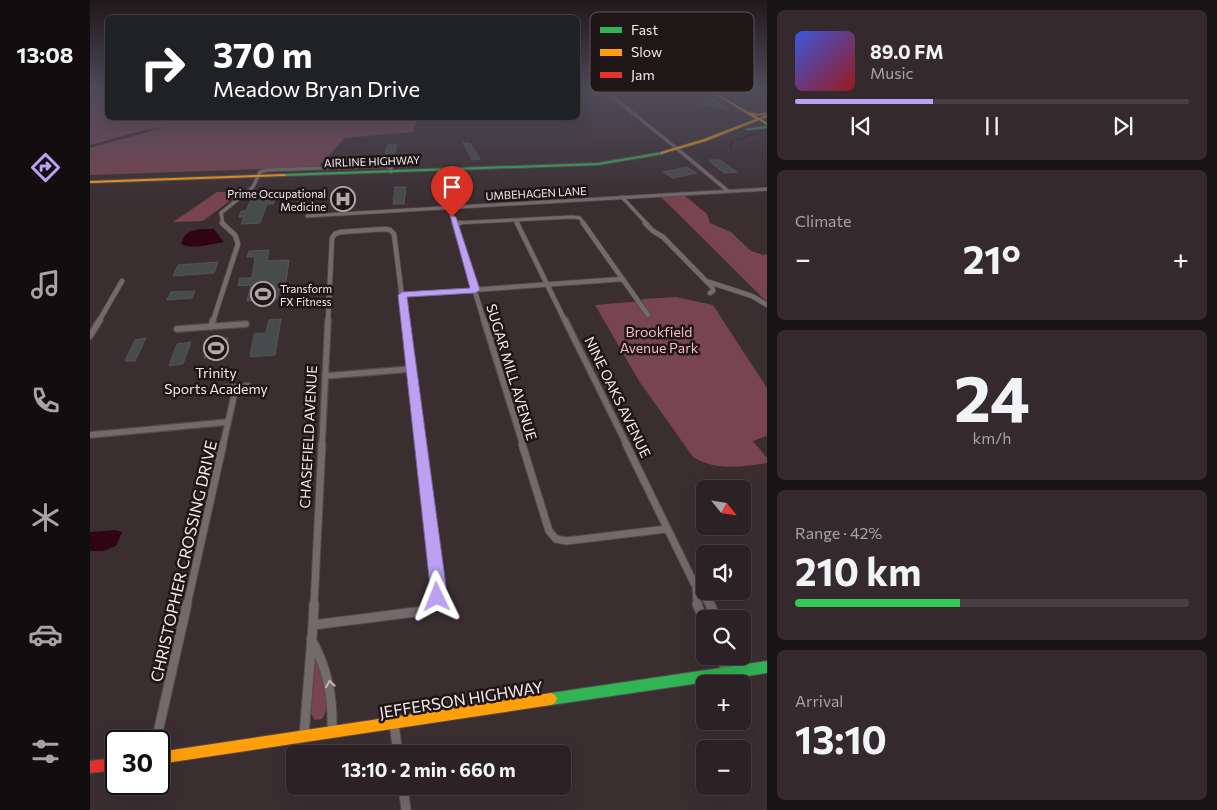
<!DOCTYPE html>
<html lang="en">
<head>
<meta charset="utf-8">
<style>
  body { margin:0; font-family:Commissioner,sans-serif; background:#342a2d; color:#f1f3f6; height:100vh; display:flex; flex-direction:column; font-size:19px; white-space:nowrap }
  * { box-sizing:border-box; margin:0 }
  p { font-size:16px; color:#a6a4a7 }
  .icon { flex:none; width:28px; height:28px; fill:none; stroke:currentColor; stroke-width:2; stroke-linecap:round; stroke-linejoin:round }
  .map { position:relative; flex:1; overflow:hidden }
  .drawer { display:flex; flex-direction:column; gap:10px; padding:10px; background:#181314; width:450px }
  .drawer>* { flex:none }
  .banner { position:absolute; left:15px; top:15px; width:475px; height:105px; border-radius:8px; box-shadow:0 5px 20px #0002,0 0 0 1px #483f42; background:#202124; color:#fff; overflow:hidden }
  .needle { width:32px; rotate:120deg }
  .tools { position:absolute; left:606px; top:480px; display:grid; gap:10px }
  .tools a { display:grid; place-items:center; width:55px; height:55px; border-radius:8px; background:#2c2225; box-shadow:0 5px 20px #0002,0 0 0 1px #483f42; font-size:25px }
  .speed { position:absolute; left:15px; top:730px; display:flex; gap:10px; font-size:25px; font-weight:700; text-align:center }
  .speed>* { display:grid; place-content:center; width:65px; height:65px; border-radius:50%; background:#2c2225; box-shadow:0 5px 20px #0002,0 0 0 1px #483f42; line-height:1 }
  .speed .limit { border:2px solid #111; border-radius:8px; background:#fff; color:#111 }
  .pin { position:absolute; display:grid; place-items:center; width:42px; height:42px; color:#fff; margin:-51px -21px; border-radius:50% 50% 50% 0; rotate:-45deg; box-shadow:0 0 5px #0007 }
  .pin .icon { rotate:45deg }
  .me { position:absolute; width:55px; margin:-28px; rotate:358deg; stroke-linejoin:round; filter:drop-shadow(0 0 4px #0008) }
  .turn { display:flex; align-items:center; gap:18px; height:105px; padding:0 25px; font-size:22px }
  .turn .icon { width:65px; height:65px; stroke-width:2.5 }
  .turn b { display:block; font-size:35px; line-height:42px }
  .big { font-size:38px; font-weight:700; line-height:1.1 }
  .drawer .card { flex:1; display:flex; flex-direction:column; justify-content:center; gap:8px; min-width:0; padding:0 18px; border-radius:8px; background:#342a2d }
  .drawer .dial { align-items:center; gap:0 }
  .dial b { font-size:65px; line-height:1 }
  .song { display:flex; align-items:center; gap:15px }
  .cover { width:60px; height:60px; border-radius:8px; background:linear-gradient(135deg,hsl(230 70% 55%),hsl(0 70% 35%)) }
  .played { height:5px; border-radius:2px; background:linear-gradient(90deg,#bca0f2 35%,#483f42 35%) }
  .keys { display:flex; justify-content:space-around; direction:ltr }
  .heat { display:flex; justify-content:space-between; align-items:center; font-size:28px; direction:ltr }
  .charge { height:8px; border-radius:4px; background:linear-gradient(90deg,#34c759 42%,#483f42 0) }
  .trip { position:absolute; left:196px; top:745px; width:285px; height:50px; border-radius:8px; background:#2c2225; box-shadow:0 5px 20px #0002,0 0 0 1px #483f42; font-weight:700; line-height:50px; text-align:center }
  main { display:flex; flex:1; min-height:0 }
  .tabs { display:flex; flex-direction:column; width:90px; justify-content:space-around; align-items:center; background:#120e0f; color:#a6a4a7 }
  .tabs .icon { width:35px; height:35px }
  .tabs .active { color:#bca0f2 }
  .tabs b { font-size:22px; color:#f1f3f6 }
  .map>svg:first-child { display:block }
  .green { fill:#774450 }
  .water { fill:#310415 }
  .lines { fill:none; stroke-linecap:round; stroke-linejoin:round }
  .stream { stroke:#310415; stroke-width:1 }
  .building { fill:#464b4c; stroke:#555456 }
  .street-far5-casing { stroke:#544a4c; stroke-width:4 }
  .street-far4-casing { stroke:#544a4c; stroke-width:4.5 }
  .street-far3-casing { stroke:#544a4c; stroke-width:6 }
  .street-far2-casing { stroke:#544a4c; stroke-width:8 }
  .street-far1-casing { stroke:#544a4c; stroke-width:9 }
  .street-casing { stroke:#544a4c; stroke-width:11 }
  .fast-casing { stroke:#544a4c; stroke-width:2 }
  .slow-casing { stroke:#544a4c; stroke-width:2 }
  .jam-casing { stroke:#544a4c; stroke-width:2 }
  .street-far5 { stroke:#736a6c; stroke-width:2.5 }
  .street-far4 { stroke:#736a6c; stroke-width:3 }
  .street-far3 { stroke:#736a6c; stroke-width:4.5 }
  .street-far2 { stroke:#736a6c; stroke-width:5.5 }
  .street-far1 { stroke:#736a6c; stroke-width:7 }
  .street { stroke:#736a6c; stroke-width:9 }
  .fast { fill:#30b455; fill-rule:evenodd }
  .slow { fill:#ff9f0a; fill-rule:evenodd }
  .jam { fill:#e5322d; fill-rule:evenodd }
  .oneway { stroke:#c2b6b9 }
  .route { fill:#bca0f2; stroke:#7a689d }
  .labels { text-anchor:middle; dominant-baseline:central; stroke-width:5; stroke-linejoin:round; paint-order:stroke }
  .far-street-label { font-size:11px; fill:#f7e9ec; stroke:#1f1618 }
  .far-poi-label { font-size:11px; fill:#f7e9ec; stroke:#1f1618; text-anchor:end }
  .park-label { font-size:14px; fill:#fab9c7; stroke:#1f1618 }
  .poi-label { font-size:14px; fill:#f7e9ec; stroke:#1f1618 }
  .street-label { font-size:14px; fill:#f7e9ec; stroke:#1f1618 }
  .near-street-label { font-size:16px; fill:#f7e9ec; stroke:#1f1618 }
  .key { fill:#1f1618; stroke:#605558; stroke-width:1 }
  .key-label { font-size:14px; fill:#f7e9ec }
</style>
</head>
<body>
<main>
<nav class="tabs">
<b>13:08</b>
<svg class="icon active" aria-label="directions" viewBox="0 0 24 24"><path d="M12 3l9 9-9 9-9-9zM9 14v-3h6M13 9l2 2-2 2"/></svg>
<svg class="icon" aria-label="music" viewBox="0 0 24 24"><path d="M9 18V5l10-2v13"/><circle cx="6" cy="18" r="3"/><circle cx="16" cy="16" r="3"/></svg>
<svg class="icon" aria-label="phone" viewBox="0 0 24 24"><path d="M5 4h4l2 5-3 2q2 4 5 5l2-3 5 2v4C11 20 4 13 5 4z"/></svg>
<svg class="icon" aria-label="climate" viewBox="0 0 24 24"><path d="M12 3v18M4 7l16 10M4 17L20 7"/></svg>
<svg class="icon" aria-label="car" viewBox="0 0 24 24"><path d="M5 17H2v-5l4-1 3-4h7l3 4 3 1v5h-3M9 17h6M6 11h13"/><circle cx="7" cy="17" r="2"/><circle cx="17" cy="17" r="2"/></svg>
<svg class="icon" aria-label="filters" viewBox="0 0 24 24"><path d="M4 7h16M4 17h16"/><circle cx="9" cy="7" r="2"/><circle cx="15" cy="17" r="2"/></svg>
</nav>
<div class="map">
<svg width="677" height="810" viewBox="0 0 677 810">
  <rect width="100%" height="100%" fill="#3a2e31"/>
  <path class="green" d="M0,89H17L18,118H124L138,121L153,118H327L324,132L255,138L228,167L0,175V148L75,127L55,130L0,145Z
    M153,191L113,221L83,222L127,192Z
    M594,195L617,214L620,223L641,232L661,251L673,255L677,254V302L570,196Z
    M586,297L623,305L677,388V436L663,441L677,458V463C651,467 626,471 603,457L549,381L505,305L552,301V299Z
    M226,661C233,671 242,708 232,719L225,720L221,714L224,663Z"/>
  <path class="water" d="M111,229H124L134,242C122,244 102,250 91,244C95,232 100,231 111,229Z
    M25,530L32,532L26,546L13,551H0V532Z"/>
  <g class="lines">
    <path class="stream" d="M648,140L677,129
      M641,148L640,144L644,141"/>
  </g>
  <path class="building" d="M609,98H621L639,109L613,104L615,102Z
    M373,143H380L390,159L382,160Z
    M298,145H307L303,160H293Z
    M618,160H630L647,172L634,173Z
    M597,167L607,173L583,178L573,172Z
    M305,187H316L314,204H303Z
    M186,194L183,204H177L170,223L151,224L154,217H149L151,211H156L163,195Z
    M179,250L177,261L199,260L196,282L190,283L188,299L157,301L161,285L148,286L150,278H162L165,257H157L159,251Z
    M128,262L124,273L83,276L88,265Z
    M105,291L102,298L77,300L81,292Z
    M191,319L185,355L160,357L164,334L176,333L179,320Z
    M56,338L45,361H35L45,340Z
    M138,338L133,356L114,358L120,339Z
    M101,342L93,364L79,366L87,344Z"/>
  <g class="lines">
    <defs>
      <path id="street-far5" d="M522,96L586,148"/>
      <path id="street-far4" d="M585,147L638,191
        M532,197L557,224
        M217,216L677,189
        M362,216L364,224
        M426,220L428,224
        M364,223L482,217L490,218L494,224
        M133,224L131,213L163,187L170,172L177,170L296,166L301,168V172"/>
      <path id="street-far3" d="M364,223L394,321
        M364,223H370
        M427,223L475,321
        M493,223L558,315
        M555,223L563,231L573,237L622,287L623,291L620,293
        M619,282L662,296L677,305
        M312,295L533,279
        M206,304L239,302
        M9,321L32,281
        M123,321L148,244L145,235L132,223
        M238,321L242,238L245,234L251,232L295,229L300,230L304,234L315,321"/>
      <path id="street-far2" d="M315,320L330,445
        M394,320L433,445
        M475,320L537,445
        M121,327L123,320
        M87,329L156,324
        M0,336L10,320
        M235,376L321,369
        M134,388L158,386
        M0,435L138,422
        M133,445L146,387
        M232,445L238,320"/>
      <path id="street-far1" d="M330,444L348,592L341,605
        M432,444L459,531L466,539L476,541L577,529
        M536,444L604,583L620,605
        M606,587L607,605
        M97,605L133,444
        M224,605L232,444"/>
      <path id="street" d="M607,604L615,623
        M620,604L627,619
        M223,625L224,604
        M223,625L333,611L343,604
        M221,639C238,669 243,698 242,732
        M630,656L637,673
        M646,656L653,671
        M304,724L308,754
        M214,735L223,625
        M66,741L97,604
        M313,786L316,810"/>
      <path id="fast" d="M677,126V128L658,130L656,129Z
        M572,152L573,154L508,165L194,176L192,175L194,174L508,163Z
        M677,661V673L461,705L457,703L455,699L457,695L461,693Z"/>
      <path id="slow" d="M616,89H619L658,112L667,114L677,113L676,115H665L669,118L677,115V117L671,119L677,123V125L669,120L616,141L571,154V152L614,139L666,119Z
        M195,174V176H194L0,183V181Z
        M461,693L465,695L467,699L465,703L461,705L69,764V752Z"/>
      <path id="jam" d="M26,758V770L0,773V761Z"/>
    </defs>
    <use href="#street-far5" class="street-far5-casing"/>
    <use href="#street-far4" class="street-far4-casing"/>
    <use href="#street-far3" class="street-far3-casing"/>
    <use href="#street-far2" class="street-far2-casing"/>
    <use href="#street-far1" class="street-far1-casing"/>
    <use href="#street" class="street-casing"/>
    <use href="#fast" class="fast-casing"/>
    <use href="#slow" class="slow-casing"/>
    <use href="#jam" class="jam-casing"/>
    <use href="#street-far5" class="street-far5"/>
    <use href="#street-far4" class="street-far4"/>
    <use href="#street-far3" class="street-far3"/>
    <use href="#street-far2" class="street-far2"/>
    <use href="#street-far1" class="street-far1"/>
    <use href="#street" class="street"/>
    <use href="#fast" class="fast"/>
    <use href="#slow" class="slow"/>
    <use href="#jam" class="jam"/>
  </g>
  <defs><path id="oneway-chevron" d="M-2-3.5L2.5 0L-2 3.5" fill="none" stroke-width="1.6" stroke-linecap="round" stroke-linejoin="round" transform="scale(1.25)"/></defs>
  <use class="oneway" href="#oneway-chevron" transform="translate(240 684) rotate(-99)"/>
  <linearGradient id="sky" x2="0" y2="1"><stop stop-color="#20191b"/><stop offset="0.44" stop-color="#4f4c5a"/><stop offset="1" stop-color="#4f4c5a" stop-opacity="0"/></linearGradient>
  <rect width="677" height="202" fill="url(#sky)"/>
  <path class="route" d="M360,215L366,217L390,290L385,293L317,297L356,586L353,603L347,605L342,603L339,597L340,586L308,295L312,292L380,288Z"/>
  <defs>
    <symbol id="hospital-ring" viewBox="-11 -11 22 22"><circle r="9.5" fill="#1f1618" stroke="#b5a8ab" stroke-width="1.5"/><path d="M-5-5h3v3.5h4V-5h3V5h-3V1.5h-4V5h-3Z" fill="#b5a8ab"/></symbol>
    <symbol id="stadium-ring" viewBox="-11 -11 22 22"><circle r="9.5" fill="#1f1618" stroke="#b5a8ab" stroke-width="1.5"/><path d="M0-5a6.5 5 0 1 0 0 10a6.5 5 0 1 0 0-10ZM-3.5-1.8h7v3.6h-7Z" fill="#b5a8ab"/></symbol>
  </defs>
  <g fill-rule="evenodd">
    <use href="#hospital-ring" x="239" y="185" width="28" height="28"/>
    <use href="#stadium-ring" x="159" y="280" width="28" height="28"/>
    <use href="#stadium-ring" x="112" y="334" width="28" height="28"/>
  </g>
  <g class="labels">
    <g class="far-street-label">
      <text transform="translate(282 161) rotate(-2)">AIRLINE HIGHWAY</text>
      <text transform="translate(446 193) rotate(-3)">UMBEHAGEN LANE</text>
    </g>
    <g class="far-poi-label">
      <text x="236" y="193">Prime Occupational<tspan x="236" dy="13">Medicine</tspan></text>
      <text x="190" y="288" text-anchor="start">Transform<tspan x="190" dy="13">FX Fitness</tspan></text>
    </g>
    <g class="park-label">
      <text x="569" y="331">Brookfield<tspan x="569" dy="16">Avenue Park</tspan></text>
    </g>
    <g class="poi-label">
      <text x="126" y="372">Trinity<tspan x="126" dy="16">Sports Academy</tspan></text>
    </g>
    <g class="street-label">
      <text transform="translate(422 372) rotate(73)">SUGAR MILL AVENUE</text>
      <text transform="translate(528 397) rotate(64)">NINE OAKS AVENUE</text>
      <text transform="translate(218 437) rotate(-87)">CHASEFIELD AVENUE</text>
    </g>
    <g class="near-street-label">
      <text transform="translate(93 561) rotate(-77)">CHRISTOPHER CROSSING DRIVE</text>
      <text transform="translate(371 699) rotate(-9)">JEFFERSON HIGHWAY</text>
    </g>
  </g>
  <rect x="500" y="12" width="164" height="80" rx="8" class="key"/>
  <rect x="510" y="27" width="22" height="6" fill="#30b455"/>
  <rect x="510" y="49" width="22" height="7" fill="#ff9f0a"/>
  <rect x="510" y="72" width="22" height="6" fill="#e5322d"/>
  <g class="key-label">
    <text x="541" y="35">Fast</text>
    <text x="541" y="57">Slow</text>
    <text x="541" y="80">Jam</text>
  </g>
</svg>
<div class="tools">
<a><svg class="needle" viewBox="-14 -14 28 28"><path d="M0-13l5 13h-10z" fill="#e53935"/><path d="M0 13l5-13h-10z" fill="#a6a4a7"/></svg></a>
<a><svg class="icon" aria-label="sound" viewBox="0 0 24 24"><path d="M4 9h4l5-4v14l-5-4H4zM17 9q2 3 0 6"/></svg></a>
<a><svg class="icon" aria-label="search" viewBox="0 0 24 24"><circle cx="10" cy="10" r="6"/><path d="M15 15l6 6"/></svg></a>
<a>+</a>
<a>−</a>
</div>
<div class="speed"><div class="limit">30</div></div>
<div class="pin" style="left:362px;top:217px;background:#d93025"><svg class="icon" aria-label="arrive" viewBox="0 0 24 24"><path d="M6 21V4h12l-3 4 3 4H6"/></svg></div>
<svg class="me" style="left:347px;top:597px" viewBox="-20 -20 40 40"><path d="M0-17L14 15 0 8-14 15z" fill="#bca0f2" stroke="#fff" stroke-width="4"/></svg>
<div class="trip">13:10 · 2 min · 660 m</div>
<div class="banner">
<div class="turn"><svg class="icon" aria-label="right" viewBox="0 0 24 24"><path d="M7 20v-9h11M14 6l5 5-5 5"/></svg><div><b>370 m</b>Meadow Bryan Drive</div></div>
</div>
</div>
<section class="drawer">
<div class="card">
<div class="song"><i class="cover"></i><div><b>89.0 FM</b><p>Music</p></div></div>
<div class="played"></div>
<div class="keys"><svg class="icon" aria-label="previous" viewBox="0 0 24 24"><path d="M18 5L8 12l10 7zM5 5v14"/></svg><svg class="icon" aria-label="pause" viewBox="0 0 24 24"><path d="M8 5v14M16 5v14"/></svg><svg class="icon" aria-label="next" viewBox="0 0 24 24"><path d="M6 5l10 7-10 7zM19 5v14"/></svg></div>
</div>
<div class="card"><p>Climate</p>
<div class="heat"><a>−</a><b class="big">21°</b><a>+</a></div>
</div>
<div class="card dial"><b>24</b><p>km/h</p></div>
<div class="card"><p>Range · 42%</p><b class="big">210 km</b><div class="charge"></div></div>
<div class="card"><p>Arrival</p><b class="big">13:10</b></div>
</section>
</main>
</body>
</html>
